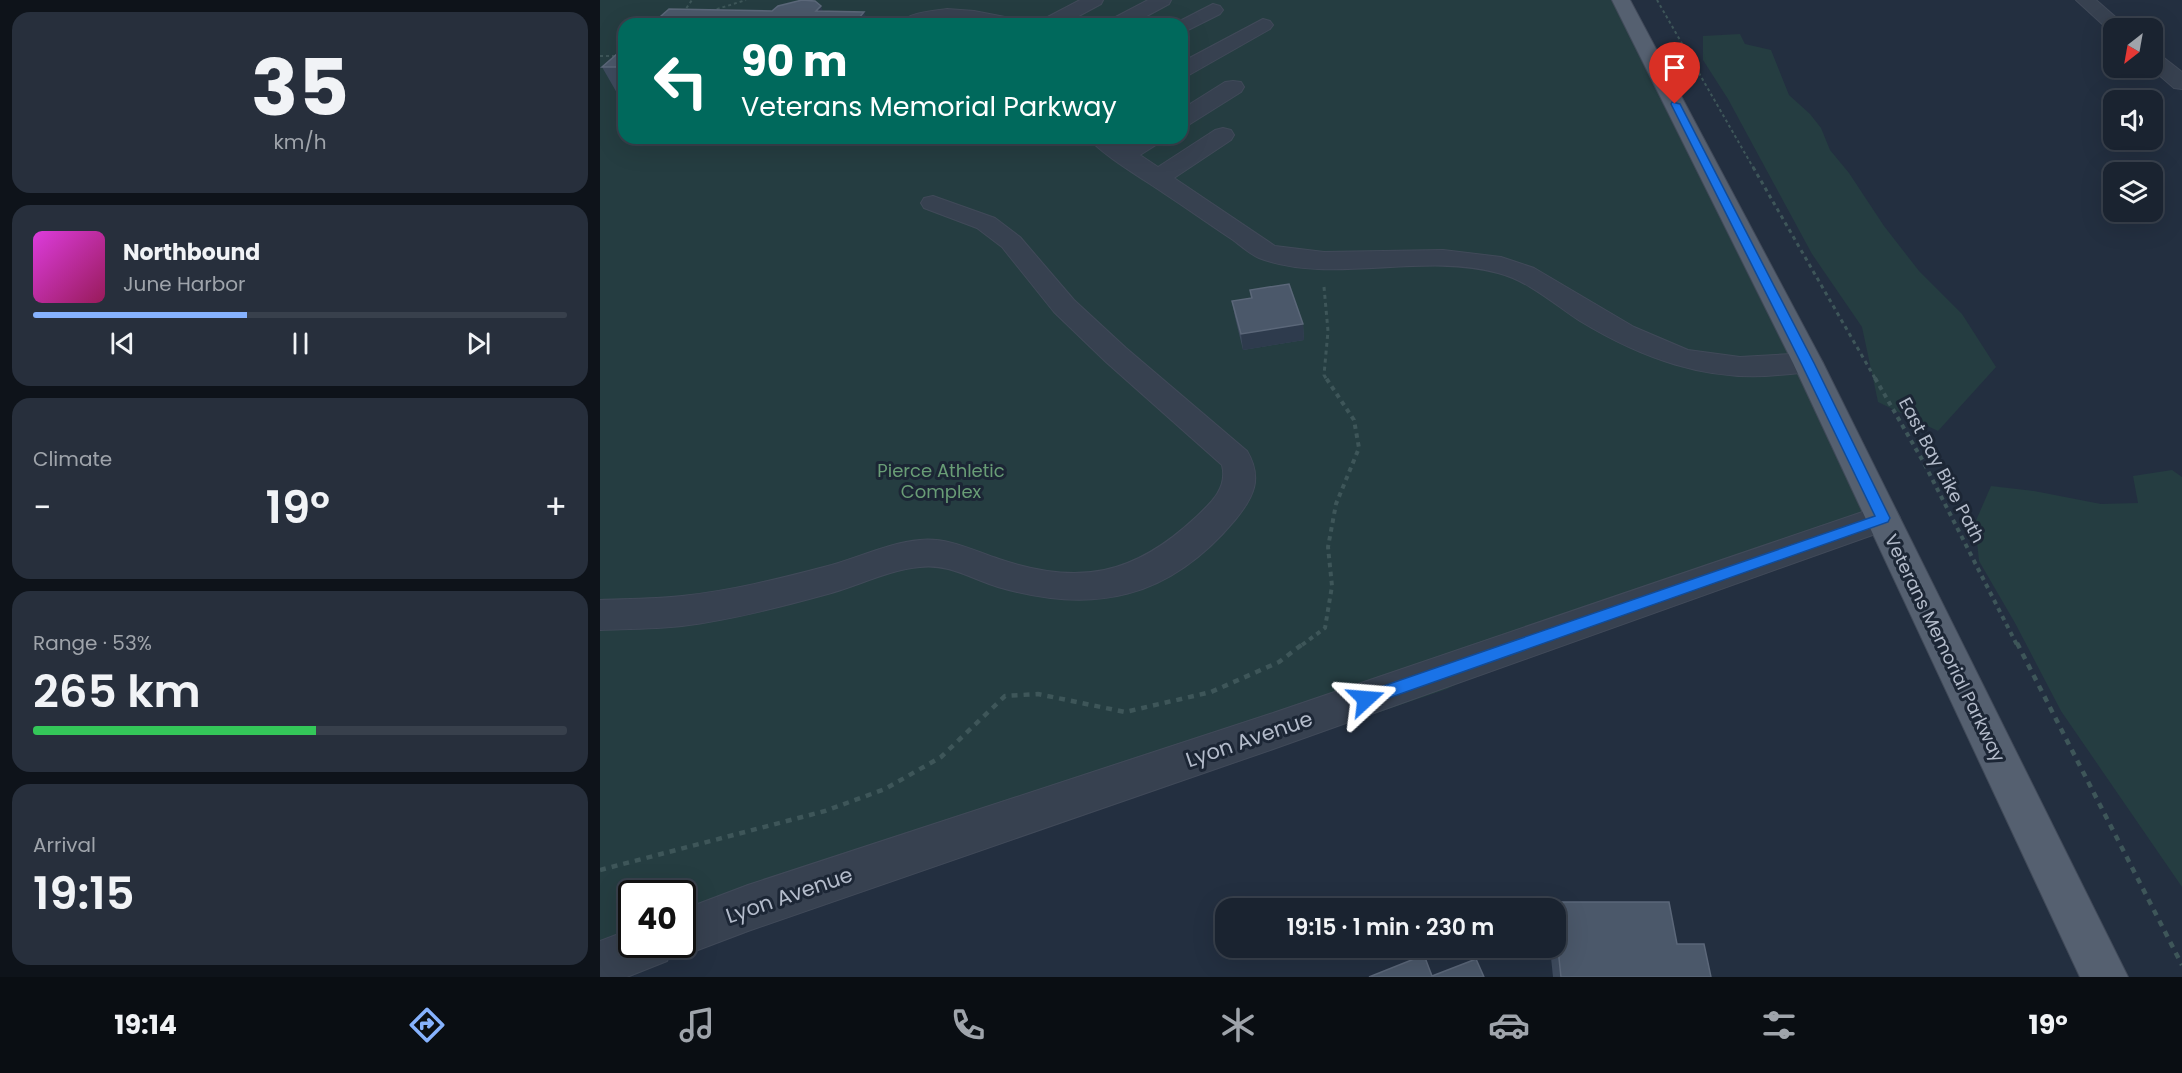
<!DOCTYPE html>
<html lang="en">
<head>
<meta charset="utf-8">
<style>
  body { margin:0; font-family:Poppins,sans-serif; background:#272f3c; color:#f1f3f6; height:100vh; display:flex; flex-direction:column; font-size:22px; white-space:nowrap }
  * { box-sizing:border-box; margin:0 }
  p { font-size:20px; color:#9fa4ab }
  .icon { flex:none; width:33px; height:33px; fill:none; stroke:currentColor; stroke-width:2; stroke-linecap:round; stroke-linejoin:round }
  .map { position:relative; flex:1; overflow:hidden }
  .details { display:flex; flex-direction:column; gap:12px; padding:12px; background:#0e131a; width:600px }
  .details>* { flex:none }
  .hud { position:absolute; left:18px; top:18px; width:570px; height:126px; border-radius:18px; box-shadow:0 6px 24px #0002,0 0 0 2px #38404c; background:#00695c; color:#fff; overflow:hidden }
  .needle { width:39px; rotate:211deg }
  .buttons { position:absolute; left:1503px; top:18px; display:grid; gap:12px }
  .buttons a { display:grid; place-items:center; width:60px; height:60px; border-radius:12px; background:#1a2330; box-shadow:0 6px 24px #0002,0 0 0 2px #38404c; font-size:30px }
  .speed { position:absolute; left:18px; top:880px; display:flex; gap:12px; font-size:30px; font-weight:700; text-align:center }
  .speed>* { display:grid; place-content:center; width:78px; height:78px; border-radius:50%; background:#1a2330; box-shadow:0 6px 24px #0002,0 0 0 2px #38404c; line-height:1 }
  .speed .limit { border:3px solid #111; border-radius:9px; background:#fff; color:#111 }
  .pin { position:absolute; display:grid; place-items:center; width:51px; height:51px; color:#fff; margin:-62px -26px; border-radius:50% 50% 50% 0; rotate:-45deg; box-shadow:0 0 6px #0007 }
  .pin .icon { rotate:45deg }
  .me { position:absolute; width:66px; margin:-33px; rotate:71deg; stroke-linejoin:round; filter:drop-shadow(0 0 4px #0008) }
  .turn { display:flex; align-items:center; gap:21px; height:126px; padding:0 24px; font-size:27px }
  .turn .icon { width:78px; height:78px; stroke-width:2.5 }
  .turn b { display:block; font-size:42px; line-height:51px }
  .big { font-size:45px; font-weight:600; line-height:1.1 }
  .details .widget { flex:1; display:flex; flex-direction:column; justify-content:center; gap:9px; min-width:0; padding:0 21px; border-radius:18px; background:#272f3c }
  .details .dial { align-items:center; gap:0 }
  .dial b { font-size:78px; line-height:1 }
  .song { display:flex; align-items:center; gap:18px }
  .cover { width:72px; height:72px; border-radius:9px; background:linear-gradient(135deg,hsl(300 70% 55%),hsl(330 70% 35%)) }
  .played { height:6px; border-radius:3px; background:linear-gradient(90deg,#86b2fe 40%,#38404c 40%) }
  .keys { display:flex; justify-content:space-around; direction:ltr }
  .heat { display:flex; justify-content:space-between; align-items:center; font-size:33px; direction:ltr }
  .charge { height:9px; border-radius:4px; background:linear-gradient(90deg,#34c759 53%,#38404c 0) }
  .trip { position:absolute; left:615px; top:898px; width:351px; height:60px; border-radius:18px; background:#1a2330; box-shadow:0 6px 24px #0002,0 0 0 2px #38404c; font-weight:600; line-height:60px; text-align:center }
  .tab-bar { display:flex; height:96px; justify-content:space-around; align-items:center; background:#0a0e13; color:#9fa4ab }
  .tab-bar .icon { width:42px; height:42px }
  .tab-bar .on { color:#86b2fe }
  .tab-bar b { font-size:27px; color:#f1f3f6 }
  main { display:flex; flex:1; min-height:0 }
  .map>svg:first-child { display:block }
  .green { fill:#253d41; fill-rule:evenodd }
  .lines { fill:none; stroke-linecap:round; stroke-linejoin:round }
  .minor-casing { stroke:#414a59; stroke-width:2 }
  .major-casing { stroke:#414a59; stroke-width:2 }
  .path-far3 { stroke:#3e5659; stroke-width:2; stroke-dasharray:3 3; stroke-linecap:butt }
  .path-far2 { stroke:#3e5659; stroke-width:3; stroke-dasharray:4 4; stroke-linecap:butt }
  .path-far1 { stroke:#3e5659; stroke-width:4; stroke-dasharray:4.5 4.5; stroke-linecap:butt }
  .path { stroke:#3e5659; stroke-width:4.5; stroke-dasharray:6 6; stroke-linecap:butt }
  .minor { fill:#374150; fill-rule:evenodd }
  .major { fill:#556070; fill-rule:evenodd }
  .wall { fill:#3e4b5e }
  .shaded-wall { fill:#2e3b4d }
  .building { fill:#4b586a; stroke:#5b6779; stroke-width:1.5 }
  .route { fill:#1a73e8; stroke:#114b97; stroke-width:1.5 }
  .labels { text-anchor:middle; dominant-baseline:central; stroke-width:6; stroke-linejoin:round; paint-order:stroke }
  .park-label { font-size:18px; fill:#699d76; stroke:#1c2635 }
  .street-label { font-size:18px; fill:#b4bccb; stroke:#1c2635 }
  .near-street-label { font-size:21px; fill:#b4bccb; stroke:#1c2635 }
</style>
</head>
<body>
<main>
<section class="details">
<div class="widget dial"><b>35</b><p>km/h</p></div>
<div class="widget">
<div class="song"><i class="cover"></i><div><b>Northbound</b><p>June Harbor</p></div></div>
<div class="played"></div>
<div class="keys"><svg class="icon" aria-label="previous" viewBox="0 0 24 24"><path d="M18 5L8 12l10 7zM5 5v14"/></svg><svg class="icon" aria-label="pause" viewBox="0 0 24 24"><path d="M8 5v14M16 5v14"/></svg><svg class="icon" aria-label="next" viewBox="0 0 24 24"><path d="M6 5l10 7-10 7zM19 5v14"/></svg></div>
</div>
<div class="widget"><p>Climate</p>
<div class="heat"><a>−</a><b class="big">19°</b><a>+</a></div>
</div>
<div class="widget"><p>Range · 53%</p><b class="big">265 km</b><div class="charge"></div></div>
<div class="widget"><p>Arrival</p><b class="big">19:15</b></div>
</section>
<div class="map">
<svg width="1582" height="977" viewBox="0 0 1582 977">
  <rect width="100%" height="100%" fill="#232f40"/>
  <path class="green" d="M0,0H1019L1280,510L969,626L847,689L0,977ZM24,24H582V138H24ZM32,894H82V945H32Z
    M1140,34L1145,44L1171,50L1189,95L1210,114L1221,128L1230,150L1249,173L1284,226L1319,271L1362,314L1396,367L1338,431L1278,402L1262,327L1212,254L1128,99L1103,60V36Z
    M1572,470L1582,477V887L1461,711L1415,623L1379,561L1375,523L1391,486L1434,491L1501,504L1538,503L1533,476Z"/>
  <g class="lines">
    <defs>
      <path id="minor" d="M480,0H503L501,4L464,24H439L442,20Z
        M548,0H571L569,4L532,24H507L510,20Z
        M1476,0H1496L1528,28H1514V33L1511,32Z
        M613,4L620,6L623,10L620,14L582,33V24H574Z
        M347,9L374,11L420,20L423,24L347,21L299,24C308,12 334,11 347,9Z
        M663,19L670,21L673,25L670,29L589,75L582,77V62Z
        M1552,52L1559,54L1582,72V89L1574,88L1551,68Z
        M633,81L641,82L644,87L641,92L590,124L582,126V109L625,82Z
        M623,128L631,130L634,135L631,140L574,178L675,246L724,252L843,250L901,257L934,268L1034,327L1088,350L1140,357L1208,353L1218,356L1223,363L1218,370C1205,373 1192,374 1178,375C1106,382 1041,358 980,321C954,304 929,281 898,273C823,252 729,285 659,258C650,254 641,246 633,240C610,225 588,209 565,194C548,182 499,153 489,138H515L525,144L535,138H562L559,143L540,155L558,167L615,130Z
        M333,196L395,218L420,237L474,300L526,348L647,451C663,478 654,497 635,520C569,599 494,615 398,587C372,579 347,563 320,567C287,570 256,587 224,595C177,608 130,620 82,626C55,629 27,629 0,630V600C27,599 55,599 82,596C130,591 178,579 224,567C256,559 287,543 320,540C348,537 374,551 399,559C479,586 534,575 595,518C611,503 628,488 622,465L506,362L454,312L402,247L377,228L324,208L321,203L324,198Z
        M1283,505L1295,509L1300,518L1295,527L676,748L148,931L82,956L71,952L67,961L27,977H0V941L32,929V945H82V910L148,885L676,712Z"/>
      <path id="major" d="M1012,0H1030L1223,363L1528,977H1480L1193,363Z"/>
    </defs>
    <use href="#minor" class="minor-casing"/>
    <use href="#major" class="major-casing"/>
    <path class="path-far3" d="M1057,0L1154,169
      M111,11L146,0
      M83,13L92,0
      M0,56H24"/>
    <path class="path-far2" d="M1153,167L1276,380
      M724,287L728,331L724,375L727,380"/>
    <path class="path-far1" d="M1275,378L1324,463L1417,645
      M702,645L725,628L732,586L728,547L736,504L759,448L754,420L726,378"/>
    <path class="path" d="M1417,643L1582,965
      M0,870L225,811L285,789L341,757L405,696L438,694L525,712L611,692L679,662L704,643"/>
    <use href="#minor" class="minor"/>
    <use href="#major" class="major"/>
  </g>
  <path class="wall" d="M24,48V93H17L2,67Z
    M650,290L703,324L704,340L643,350L635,317L632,301L651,298Z
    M952,902L1077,944L1111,977H953L950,948H956V909H951Z"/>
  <path class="shaded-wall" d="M221,6L228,24L216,11Z
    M264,12L269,24H254Z
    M703,324L704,340L643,350L641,334Z"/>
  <path class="building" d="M202,0L215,1L221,6L216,11L264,12L254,24H52L69,9L172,11L178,6Z
    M24,48V67H2Z
    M689,284L703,324L641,334L632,301L652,298L650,290Z
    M952,902H1069L1077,944H1104L1111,977H961L956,930V909H953Z
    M824,955L832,976L876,959L884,977H769Z"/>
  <path class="route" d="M1072,102L1080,104L1214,363L1290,518L1288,522L766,706L760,704L758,699L760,694L1275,516L1201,363L1071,104Z"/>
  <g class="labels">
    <g class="park-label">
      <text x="341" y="470">Pierce Athletic<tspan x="341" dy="21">Complex</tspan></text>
    </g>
    <g class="street-label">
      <text transform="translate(1342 470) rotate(62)">East Bay Bike Path</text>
      <text transform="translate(1345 648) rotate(64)">Veterans Memorial Parkway</text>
    </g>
    <g class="near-street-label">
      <text transform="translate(649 739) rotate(-19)">Lyon Avenue</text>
      <text transform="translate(189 895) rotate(-19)">Lyon Avenue</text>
    </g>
  </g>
</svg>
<div class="buttons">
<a><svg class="needle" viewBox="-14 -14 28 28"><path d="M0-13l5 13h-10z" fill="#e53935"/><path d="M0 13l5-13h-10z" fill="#9fa4ab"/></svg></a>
<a><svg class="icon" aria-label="sound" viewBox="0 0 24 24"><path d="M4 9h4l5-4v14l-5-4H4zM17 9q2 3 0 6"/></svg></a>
<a><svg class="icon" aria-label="layers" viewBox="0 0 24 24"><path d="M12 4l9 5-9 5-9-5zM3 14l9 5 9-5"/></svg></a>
</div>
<div class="speed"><div class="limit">40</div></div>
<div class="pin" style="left:1075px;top:104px;background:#d93025"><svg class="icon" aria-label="arrive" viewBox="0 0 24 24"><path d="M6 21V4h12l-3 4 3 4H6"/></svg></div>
<svg class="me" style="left:766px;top:699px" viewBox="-20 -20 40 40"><path d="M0-17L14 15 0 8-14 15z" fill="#1a73e8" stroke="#fff" stroke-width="4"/></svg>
<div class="trip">19:15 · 1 min · 230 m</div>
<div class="hud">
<div class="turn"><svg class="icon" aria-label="left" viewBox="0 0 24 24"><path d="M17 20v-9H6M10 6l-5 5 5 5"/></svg><div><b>90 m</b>Veterans Memorial Parkway</div></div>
</div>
</div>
</main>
<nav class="tab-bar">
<b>19:14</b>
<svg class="icon on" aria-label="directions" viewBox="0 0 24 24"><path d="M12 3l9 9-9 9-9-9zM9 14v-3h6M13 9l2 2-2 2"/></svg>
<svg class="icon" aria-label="music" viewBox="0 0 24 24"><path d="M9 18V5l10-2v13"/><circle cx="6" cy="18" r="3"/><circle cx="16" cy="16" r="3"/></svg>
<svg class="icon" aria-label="phone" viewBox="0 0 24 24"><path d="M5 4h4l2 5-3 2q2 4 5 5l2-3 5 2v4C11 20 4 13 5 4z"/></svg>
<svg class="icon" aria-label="climate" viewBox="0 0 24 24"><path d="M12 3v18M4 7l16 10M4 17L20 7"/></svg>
<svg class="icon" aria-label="car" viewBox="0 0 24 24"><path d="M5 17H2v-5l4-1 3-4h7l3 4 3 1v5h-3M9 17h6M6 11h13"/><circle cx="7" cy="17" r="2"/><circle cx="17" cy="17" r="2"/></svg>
<svg class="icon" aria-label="filters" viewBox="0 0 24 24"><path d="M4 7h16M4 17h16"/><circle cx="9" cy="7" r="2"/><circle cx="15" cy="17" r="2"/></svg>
<b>19°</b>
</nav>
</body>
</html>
